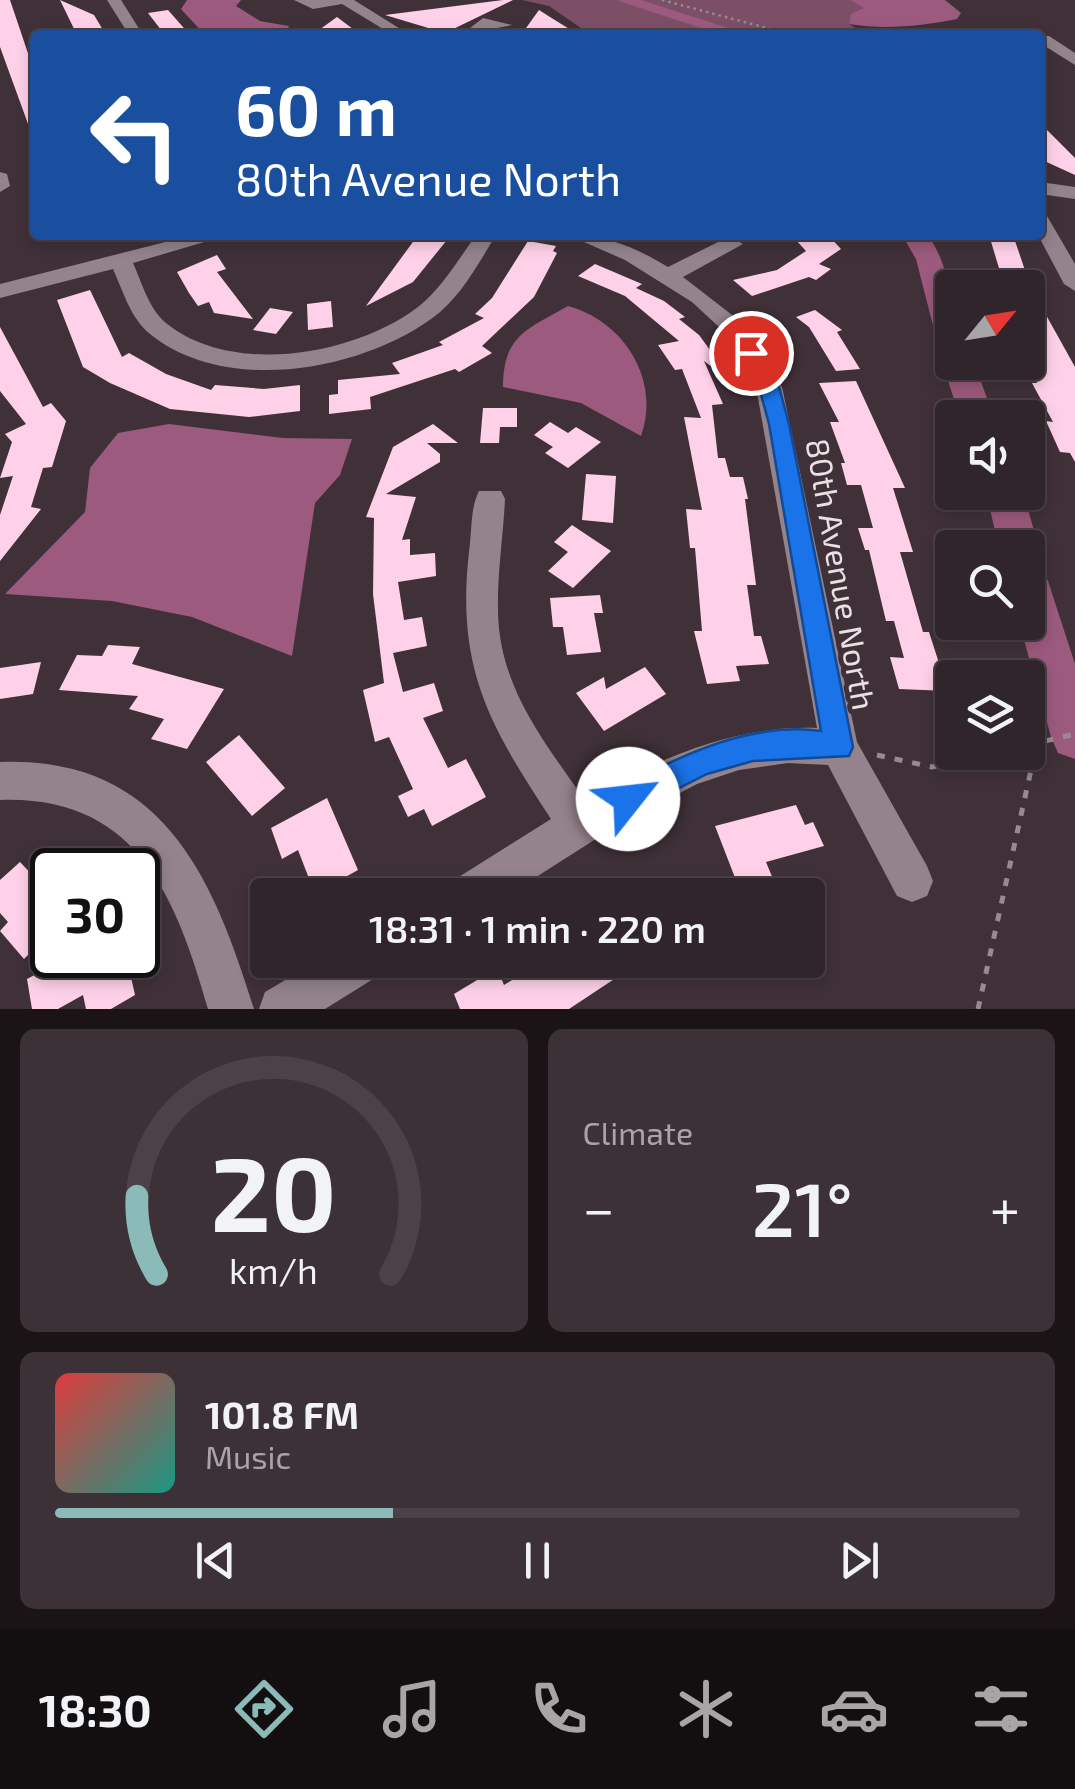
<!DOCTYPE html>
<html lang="en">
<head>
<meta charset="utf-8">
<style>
  body { margin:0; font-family:"Exo 2",sans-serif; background:#3c3136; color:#f1f3f6; height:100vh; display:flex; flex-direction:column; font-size:38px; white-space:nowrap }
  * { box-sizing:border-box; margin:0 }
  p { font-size:32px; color:#a8a5a8 }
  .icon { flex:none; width:55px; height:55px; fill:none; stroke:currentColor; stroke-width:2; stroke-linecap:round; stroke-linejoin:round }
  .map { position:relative; height:1009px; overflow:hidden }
  .drawer { display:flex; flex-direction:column; gap:20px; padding:20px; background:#1a1417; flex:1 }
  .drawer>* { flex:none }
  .banner { position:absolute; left:30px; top:30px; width:1015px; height:210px; border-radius:10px; box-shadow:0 5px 15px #0003,0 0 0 2px #4b4247; background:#1a4fa0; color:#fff; overflow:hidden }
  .needle { width:65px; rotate:60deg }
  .fabs { position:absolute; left:935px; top:270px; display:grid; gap:20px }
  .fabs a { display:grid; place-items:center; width:110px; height:110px; border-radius:10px; background:#30252a; box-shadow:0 5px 15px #0003,0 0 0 2px #4b4247; font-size:50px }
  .speed { position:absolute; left:30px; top:848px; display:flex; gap:20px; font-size:50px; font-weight:700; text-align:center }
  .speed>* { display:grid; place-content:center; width:130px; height:130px; border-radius:50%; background:#30252a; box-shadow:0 5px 15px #0003,0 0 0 2px #4b4247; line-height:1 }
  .speed .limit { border:5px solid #111; border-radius:15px; background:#fff; color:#111 }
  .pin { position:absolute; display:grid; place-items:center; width:85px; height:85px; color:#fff; margin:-42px; border:5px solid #fff; border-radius:50%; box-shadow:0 2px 10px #0007 }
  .me { position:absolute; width:110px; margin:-55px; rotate:61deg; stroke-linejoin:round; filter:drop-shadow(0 0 8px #0008) }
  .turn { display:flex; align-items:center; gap:35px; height:210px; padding:0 40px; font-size:45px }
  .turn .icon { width:130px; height:130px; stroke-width:2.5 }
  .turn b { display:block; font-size:70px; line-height:85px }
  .big { font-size:75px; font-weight:600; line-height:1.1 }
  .drawer .widget { flex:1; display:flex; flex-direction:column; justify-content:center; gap:15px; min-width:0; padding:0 35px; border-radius:15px; background:#3c3136 }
  .drawer .dial { align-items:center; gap:0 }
  .dial svg { height:260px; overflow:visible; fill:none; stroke:#4b4247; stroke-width:7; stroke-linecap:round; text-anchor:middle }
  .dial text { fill:#f1f3f6; stroke:none }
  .song { display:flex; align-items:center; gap:30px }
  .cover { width:120px; height:120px; border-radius:15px; background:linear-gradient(135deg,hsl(0 70% 55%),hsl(170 70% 35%)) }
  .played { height:10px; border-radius:5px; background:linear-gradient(90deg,#8bbbb9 35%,#4b4247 35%) }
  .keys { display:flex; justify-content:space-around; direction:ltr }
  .heat { display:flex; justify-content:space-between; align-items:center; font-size:55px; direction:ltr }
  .drawer .tiles { flex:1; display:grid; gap:20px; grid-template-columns:1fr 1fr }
  .widget:last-child { grid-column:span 2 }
  .trip { position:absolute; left:250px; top:878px; width:575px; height:100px; border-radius:10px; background:#30252a; box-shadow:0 5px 15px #0003,0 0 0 2px #4b4247; font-weight:600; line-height:100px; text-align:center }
  .tab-bar { display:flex; height:160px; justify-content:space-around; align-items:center; background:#130f11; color:#a8a5a8 }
  .tab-bar .icon { width:70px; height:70px }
  .tab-bar .selected { color:#8bbbb9 }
  .tab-bar b { font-size:45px; color:#f1f3f6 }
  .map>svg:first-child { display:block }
  .green { fill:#7c4f67 }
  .water { fill:#9c5a7e }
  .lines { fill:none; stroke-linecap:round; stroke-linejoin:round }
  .river { fill:#9c5a7e; fill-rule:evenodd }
  .building { fill:#fed1e8 }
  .path-far1 { stroke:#978b90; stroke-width:2.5; stroke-dasharray:2.5 4; stroke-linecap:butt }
  .path { stroke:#978b90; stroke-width:5; stroke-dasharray:8 10; stroke-linecap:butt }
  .minor { fill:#94838b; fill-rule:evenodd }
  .route { fill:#1a73e8; stroke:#114b97; stroke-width:2.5 }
  .labels { text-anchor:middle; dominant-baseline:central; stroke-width:10; stroke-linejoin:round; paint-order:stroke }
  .street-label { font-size:32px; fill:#eae1e5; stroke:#403138 }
</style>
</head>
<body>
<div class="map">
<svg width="1075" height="1009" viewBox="0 0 1075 1009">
  <rect width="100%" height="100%" fill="#403138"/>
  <path class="green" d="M522,0H850L865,8L849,24L867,35H573L581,28L549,6Z"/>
  <path class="water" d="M187,0H241L236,6L260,21L289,26L285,35H205L181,9Z
    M850,0H945L961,13L957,19C921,26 885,30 849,24L851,14L864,8Z
    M568,306C624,321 661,380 641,436L581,403L503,387C503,335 528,329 568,306Z
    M169,424L283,438L352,439L340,475L315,503L292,656L192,617L112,601L5,594L85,512L90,468L118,433Z"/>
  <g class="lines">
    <path class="river" d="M616,0H641L750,35H722Z
      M902,235H928C953,273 952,306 952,350L937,341L916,259Z
      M952,354V362H974L994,418H960L942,362Z
      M986,492H1023L1039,548L1033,559L1028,561V548H999Z
      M1028,565L1042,569L1048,581L1075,664V759L1058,753L1051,737L1019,622H1028Z"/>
  </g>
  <path class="building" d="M0,0H10L35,74V143L0,47Z
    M60,0L94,15L106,35H77Z
    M513,0L445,33L385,15L503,0Z
    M168,10L190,35H165L148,13Z
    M539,10L550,17L579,35H521Z
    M337,17L361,35H312Z
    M1040,123L1075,158V175L1040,159Z
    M418,235H451L413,282L366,306Z
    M828,235L841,249L819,264L831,269L816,280L809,277L752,296L733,280L777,270L806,251L795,239Z
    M989,235H1013L1031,288L1075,367V462L1070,453L1060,452L1046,421L1053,422L1032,383H1037L1028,361V288H1005Z
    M528,241L556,246L553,251L557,253L534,297L482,346L492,353L459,372L455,369L370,397L371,409L329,414V395L338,394V380L400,374L392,363L443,345L439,342L484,318L475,314L492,298Z
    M217,255L226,269L217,272L253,319L214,313L209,302L198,306L189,293L177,272Z
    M595,264L642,284L636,288L664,301L685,317L679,319L699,335L724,369L720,373L704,361L723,404L712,405L718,458H725L730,477H743L748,499H745L756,585H747L754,636H761L769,664L736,666L740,681L707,684L694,631H702L695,548H690L686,509L702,510L684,417L701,418L682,369L675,370L658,345L679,341L625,296L578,276Z
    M90,290L122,357L129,353L166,374L211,390L215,385L264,389L300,385V411L249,417L170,409L110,383L83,367L57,300Z
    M331,301L333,327L308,330L307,304Z
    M270,308L293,312L276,334L253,330Z
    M815,310L842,330L837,332L860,369L836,371L809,327L796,317Z
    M0,327L43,407L51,403L66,421L52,467L43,468L31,507L41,509L0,561V515L13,476L0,478L12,442L5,434L26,424L0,391Z
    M856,381L905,488H893L913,552H900L923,632H929L948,691L899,689L890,657L904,658L894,621H886L869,550H865L858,528H873L861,485H847L841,463H845L830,422H839L819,383Z
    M483,408H517V427H500L499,443H480Z
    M550,422L568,433L576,427L601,442L568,468L545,453L553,447L534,435Z
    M433,424L458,443H427L440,454V462L386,494L416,497L402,540L410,539V555L435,553L436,576L398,582L404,620L422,617L427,646L393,653L403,692L434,683L443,711L423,718L448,768L466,759L486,797L432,826L424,809L408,817L398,796L413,789L389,737L375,742L363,690L384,683L373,594L374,518L366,517L393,447Z
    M586,474L616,476L613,523L582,520Z
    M572,525L611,551L573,588L548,571L568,552L554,542Z
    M600,595L603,613H594L601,652L567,655L563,627H553L550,598Z
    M108,645L140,647L132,664L224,689L187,749L151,739L164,719L129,709L138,696L59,690L77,655L102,656Z
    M41,662L33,694L0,699V668Z
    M645,667L666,694L604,731L576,693L604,677L606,689Z
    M239,735L285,788L252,816L206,762Z
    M327,798L358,870L315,894L298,850L282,859L271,828Z
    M796,805L805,825L813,822L824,846L766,862L773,879L739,888L715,826Z
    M20,862L40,883L52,871V931L24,959L0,931L8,922L0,913V880Z
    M72,955H126L135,995L111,1009H86L83,995L58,1009H32L27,979Z
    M545,960H643L569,1009H460L454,994L497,968L504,985Z"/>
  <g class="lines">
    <path class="path-far1" d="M662,0L793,35"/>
    <path class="path" d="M1028,745L1075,734
      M877,755L932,767L996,752
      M978,1009L1037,743"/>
    <path class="minor" d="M107,0H121L143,35H129Z
      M294,0H354L410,35H393L342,4L313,9Z
      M483,18L512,25L461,35Z
      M1040,36H1049L1075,53V65L1040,43Z
      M0,172L7,174L10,186L0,192Z
      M1040,182L1075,187V199L1040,194Z
      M1040,214L1047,216L1075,264V291L1064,284L1038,235Z
      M193,235H228L133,263C142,283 149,309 166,323C232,377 355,355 418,307C442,288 458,260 476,235H496C478,264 460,299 431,319C359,371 225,395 150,334C131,319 123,291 113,269L0,298V284Z
      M568,235C606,235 635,247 668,267L724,239L732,238L743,244L683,277L736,318L782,387L857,742L927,866L933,881L927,896L912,902L897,896L828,765L788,763L739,770L697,784L613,828L508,895H447L454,880L551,819C489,725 456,668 469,552C472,533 470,508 479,491H501L505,499C503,542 495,586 499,629C506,695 548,747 584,799C657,760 732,725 817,728L756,387L719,327L692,302L625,260Z
      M0,762C163,756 213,877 254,1009H208C176,897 137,795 0,800Z
      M319,960H385L378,976L325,1009H259L265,992Z"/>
  </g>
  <path class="route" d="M744,349L760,353L779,387L789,424L853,747L849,756L753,761L707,774L628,814L618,810L613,799L618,788C680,757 748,721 821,731L769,424L759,387L742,353Z"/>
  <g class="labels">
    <g class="street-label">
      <text transform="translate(842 574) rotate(80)">80th Avenue North</text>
    </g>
  </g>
</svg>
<div class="fabs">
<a><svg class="needle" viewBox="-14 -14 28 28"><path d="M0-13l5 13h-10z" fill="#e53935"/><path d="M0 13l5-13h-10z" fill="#a8a5a8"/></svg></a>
<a><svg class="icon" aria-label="sound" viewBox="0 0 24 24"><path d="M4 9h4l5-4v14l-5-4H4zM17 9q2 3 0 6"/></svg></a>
<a><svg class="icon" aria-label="search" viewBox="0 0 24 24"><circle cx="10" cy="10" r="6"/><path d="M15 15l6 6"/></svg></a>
<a><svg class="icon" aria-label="layers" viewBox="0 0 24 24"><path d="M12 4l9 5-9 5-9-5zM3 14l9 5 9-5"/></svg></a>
</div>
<div class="speed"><div class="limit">30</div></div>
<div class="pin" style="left:751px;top:353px;background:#d93025"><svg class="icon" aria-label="arrive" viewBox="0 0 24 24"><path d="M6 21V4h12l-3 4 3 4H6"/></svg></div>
<svg class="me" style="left:628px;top:799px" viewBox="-20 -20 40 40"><circle r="19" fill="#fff"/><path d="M0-13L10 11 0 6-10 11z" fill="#1a73e8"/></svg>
<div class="trip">18:31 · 1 min · 220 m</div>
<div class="banner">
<div class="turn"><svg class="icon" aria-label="left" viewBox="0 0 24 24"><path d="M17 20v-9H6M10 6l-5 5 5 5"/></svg><div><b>60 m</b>80th Avenue North</div></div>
</div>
</div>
<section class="drawer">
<div class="tiles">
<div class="widget dial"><svg viewBox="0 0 100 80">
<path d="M14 69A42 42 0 1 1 86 69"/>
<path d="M14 69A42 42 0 0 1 8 45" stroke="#8bbbb9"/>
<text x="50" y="56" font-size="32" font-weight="700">20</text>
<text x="50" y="72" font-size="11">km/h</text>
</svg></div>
<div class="widget"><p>Climate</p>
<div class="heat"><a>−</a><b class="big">21°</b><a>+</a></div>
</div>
<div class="widget">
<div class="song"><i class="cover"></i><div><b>101.8 FM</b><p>Music</p></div></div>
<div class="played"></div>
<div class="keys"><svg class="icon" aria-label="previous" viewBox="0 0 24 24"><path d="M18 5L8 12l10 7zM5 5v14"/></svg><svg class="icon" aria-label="pause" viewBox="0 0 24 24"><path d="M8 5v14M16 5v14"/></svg><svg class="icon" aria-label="next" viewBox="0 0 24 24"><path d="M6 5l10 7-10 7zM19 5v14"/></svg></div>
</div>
</div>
</section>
<nav class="tab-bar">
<b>18:30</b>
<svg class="icon selected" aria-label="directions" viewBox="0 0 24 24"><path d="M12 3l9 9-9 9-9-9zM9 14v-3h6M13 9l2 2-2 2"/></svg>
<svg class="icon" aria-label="music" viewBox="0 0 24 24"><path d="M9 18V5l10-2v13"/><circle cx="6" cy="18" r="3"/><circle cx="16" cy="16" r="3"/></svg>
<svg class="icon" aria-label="phone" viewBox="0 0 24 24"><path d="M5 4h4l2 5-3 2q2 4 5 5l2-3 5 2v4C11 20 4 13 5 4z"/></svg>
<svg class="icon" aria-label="climate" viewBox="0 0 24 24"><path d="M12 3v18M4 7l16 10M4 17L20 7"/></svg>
<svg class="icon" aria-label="car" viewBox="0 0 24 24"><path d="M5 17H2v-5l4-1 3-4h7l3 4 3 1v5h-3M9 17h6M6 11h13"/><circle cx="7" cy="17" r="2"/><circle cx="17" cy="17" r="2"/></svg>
<svg class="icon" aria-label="filters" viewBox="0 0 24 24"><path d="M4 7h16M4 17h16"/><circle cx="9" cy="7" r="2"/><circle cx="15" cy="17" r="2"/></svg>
</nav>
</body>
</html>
